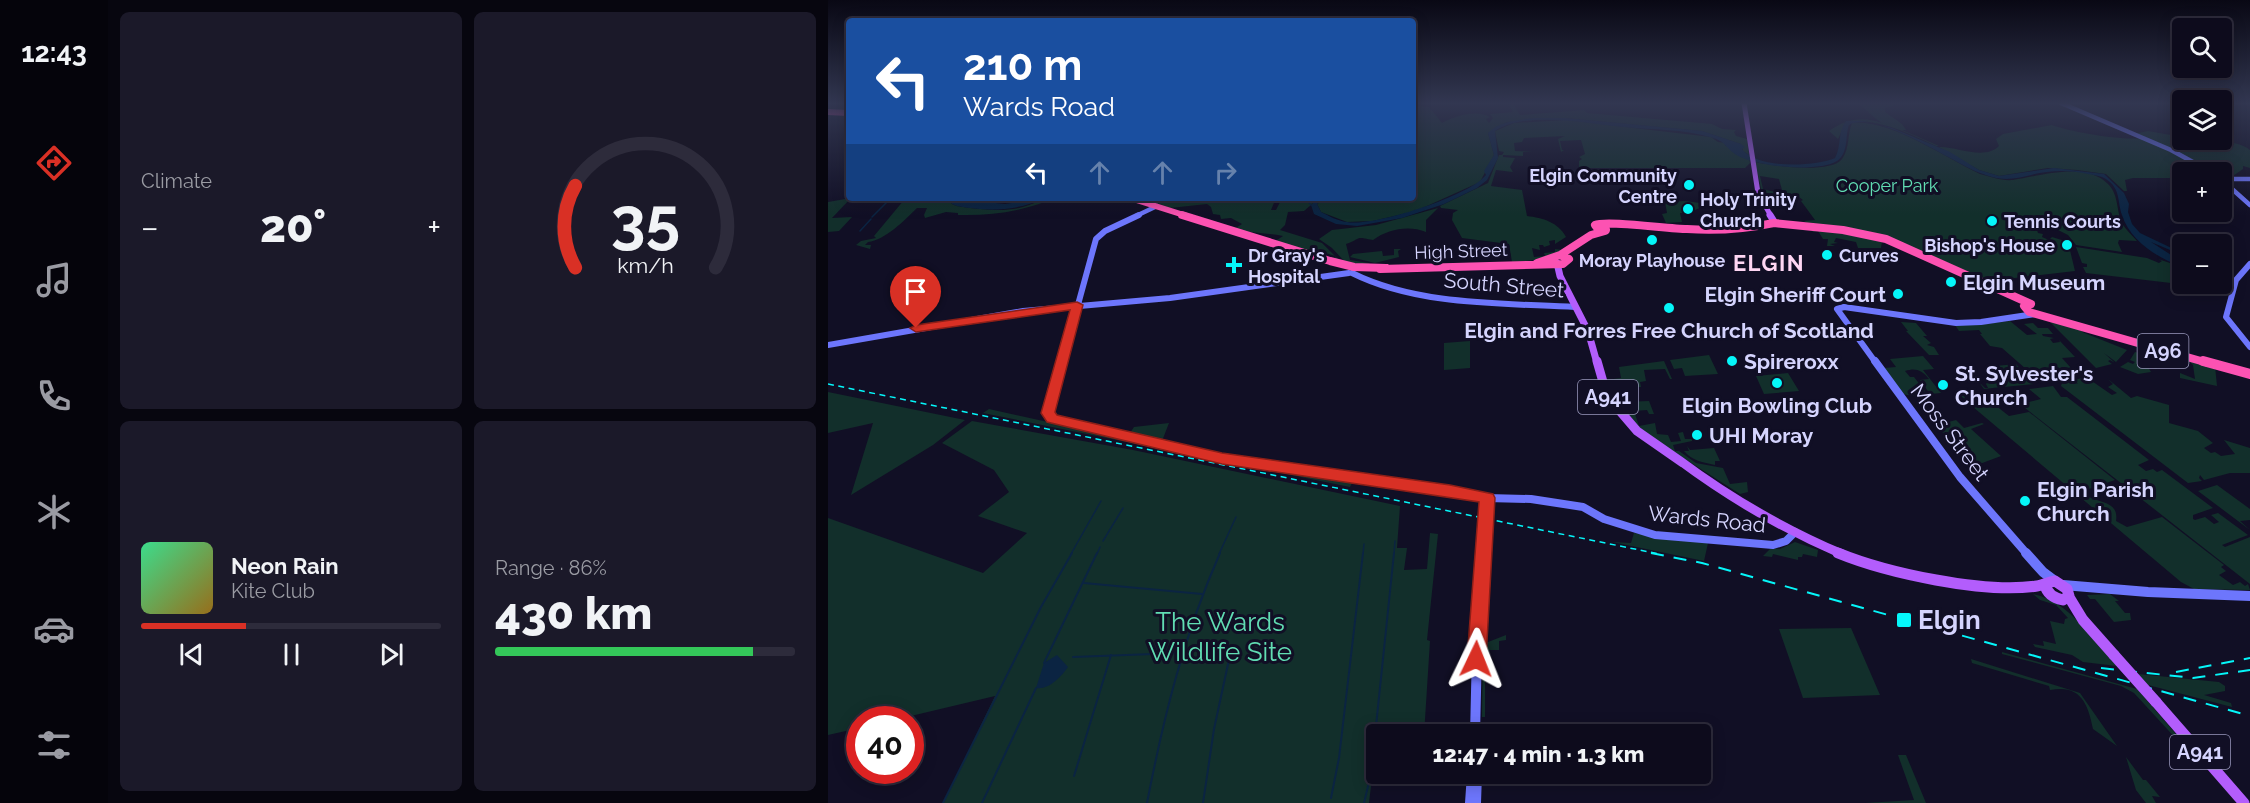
<!DOCTYPE html>
<html lang="en">
<head>
<meta charset="utf-8">
<style>
  body { margin:0; font-family:Raleway,sans-serif; background:#1b1929; color:#f1f3f6; height:100vh; display:flex; flex-direction:column; font-size:22px; white-space:nowrap }
  * { box-sizing:border-box; margin:0 }
  p { font-size:20px; color:#9a9ba3 }
  .icon { flex:none; width:33px; height:33px; fill:none; stroke:currentColor; stroke-width:2; stroke-linecap:round; stroke-linejoin:round }
  .map { position:relative; flex:1; overflow:hidden }
  .side { display:flex; flex-direction:column; gap:12px; padding:12px; background:#07060f; width:720px }
  .side>* { flex:none }
  .hud { position:absolute; left:18px; top:18px; width:570px; height:183px; border-radius:6px; box-shadow:0 3px 15px #0003,0 0 0 2px #2d2b3b; background:#1a4fa0; color:#fff; overflow:hidden }
  .buttons { position:absolute; left:1344px; top:18px; display:grid; gap:12px }
  .buttons a { display:grid; place-items:center; width:60px; height:60px; border-radius:6px; background:#0d0b1c; box-shadow:0 3px 15px #0003,0 0 0 2px #2d2b3b; font-size:30px }
  .speed { position:absolute; left:18px; top:706px; display:flex; gap:12px; font-size:30px; font-weight:700; text-align:center }
  .speed>* { display:grid; place-content:center; width:78px; height:78px; border-radius:50%; background:#0d0b1c; box-shadow:0 3px 15px #0003,0 0 0 2px #2d2b3b; line-height:1 }
  .speed .limit { border:9px solid #d22; background:#fff; color:#111 }
  .pin { position:absolute; display:grid; place-items:center; width:51px; height:51px; color:#fff; margin:-62px -26px; border-radius:50% 50% 50% 0; rotate:-45deg; box-shadow:0 0 6px #0007 }
  .pin .icon { rotate:45deg }
  .me { position:absolute; width:66px; margin:-33px; rotate:2deg; stroke-linejoin:round; filter:drop-shadow(0 0 4px #0008) }
  .turn { display:flex; align-items:center; gap:21px; height:126px; padding:0 18px; font-size:27px }
  .turn .icon { width:78px; height:78px; stroke-width:2.5 }
  .turn b { display:block; font-size:42px; line-height:51px }
  .lanes { display:flex; align-items:center; height:57px; padding:0 18px; background:#0003; justify-content:center; gap:30px; direction:ltr }
  .lanes .off { opacity:.35 }
  .big { font-size:45px; font-weight:800; line-height:1.1 }
  .side .widget { flex:1; display:flex; flex-direction:column; justify-content:center; gap:9px; min-width:0; padding:0 21px; border-radius:9px; background:#1b1929 }
  .side .dial { align-items:center; gap:0 }
  .dial svg { height:156px; overflow:visible; fill:none; stroke:#2d2b3b; stroke-width:7; stroke-linecap:round; text-anchor:middle }
  .dial text { fill:#f1f3f6; stroke:none }
  .song { display:flex; align-items:center; gap:18px }
  .cover { width:72px; height:72px; border-radius:9px; background:linear-gradient(135deg,hsl(150 70% 55%),hsl(40 70% 35%)) }
  .played { height:6px; border-radius:3px; background:linear-gradient(90deg,#d93025 35%,#2d2b3b 35%) }
  .keys { display:flex; justify-content:space-around; direction:ltr }
  .heat { display:flex; justify-content:space-between; align-items:center; font-size:33px; direction:ltr }
  .charge { height:9px; border-radius:4px; background:linear-gradient(90deg,#34c759 86%,#2d2b3b 0) }
  .side .tiles { flex:1; display:grid; gap:12px; grid-template-columns:repeat(2,1fr) }
  .trip { position:absolute; left:538px; top:724px; width:345px; height:60px; border-radius:6px; background:#0d0b1c; box-shadow:0 3px 15px #0003,0 0 0 2px #2d2b3b; font-weight:800; line-height:60px; text-align:center }
  main { display:flex; flex:1; min-height:0 }
  .menu { display:flex; flex-direction:column; width:108px; justify-content:space-around; align-items:center; background:#05040b; color:#9a9ba3 }
  .menu .icon { width:42px; height:42px }
  .menu .active { color:#d93025 }
  .menu b { font-size:27px; color:#f1f3f6 }
  .map>svg:first-child { display:block }
  .green { fill:#122f2b }
  .water { fill:#0b2442 }
  .lines { fill:none; stroke-linecap:round; stroke-linejoin:round }
  .stream-far1 { stroke:#0b2442; stroke-width:1.5 }
  .stream { stroke:#0b2442; stroke-width:2 }
  .secondary-far3 { stroke:#6d76fc; stroke-width:4.5 }
  .secondary-far2 { stroke:#6d76fc; stroke-width:6 }
  .secondary-far1 { stroke:#6d76fc; stroke-width:8 }
  .secondary { stroke:#6d76fc; stroke-width:10 }
  .primary-far3 { stroke:#b35dfc; stroke-width:5 }
  .primary-far2 { stroke:#b35dfc; stroke-width:7 }
  .primary-far1 { stroke:#b35dfc; stroke-width:9 }
  .primary { stroke:#b35dfc; stroke-width:11 }
  .highway-far2 { stroke:#fc52b2; stroke-width:6 }
  .highway-far1 { stroke:#fc52b2; stroke-width:8 }
  .highway { stroke:#fc52b2; stroke-width:10 }
  .rail-far1 { stroke:#05f6f9; stroke-width:1.5; stroke-dasharray:6 4.5; stroke-linecap:butt }
  .rail { stroke:#05f6f9; stroke-width:2; stroke-dasharray:13 10; stroke-linecap:butt }
  .primary-bridge { stroke:#b35dfc; stroke-width:11 }
  .route { fill:#d93025; stroke:#8d1f18; stroke-width:1.5 }
  .poi-dot { fill:#05f6f9; stroke:#110f25; stroke-width:2 }
  .labels { text-anchor:middle; dominant-baseline:central; stroke-width:6; stroke-linejoin:round; paint-order:stroke }
  .far-poi-label { font-size:18px; font-weight:bold; fill:#d5d4fe; stroke:#110f25; text-anchor:start }
  .far-park-label { font-size:18px; fill:#61ddb3; stroke:#110f25 }
  .far-street-label { font-size:18px; fill:#d5d4fe; stroke:#110f25 }
  .shield { fill:#110f25; stroke:#9a99bd; stroke-width:1.5 }
  .shield-label { font-size:20px; font-weight:bold; fill:#d5d4fe }
  .poi-label { font-size:21px; font-weight:bold; fill:#d5d4fe; stroke:#110f25; text-anchor:start }
  .street-label { font-size:21px; fill:#d5d4fe; stroke:#110f25 }
  .far-district-label { font-size:22px; font-weight:bold; letter-spacing:1.5px; fill:#fed6f3; stroke:#110f25 }
  .near-poi-label { font-size:26px; font-weight:bold; fill:#d5d4fe; stroke:#110f25; text-anchor:start }
  .near-park-label { font-size:26px; fill:#61ddb3; stroke:#110f25 }
</style>
</head>
<body>
<main>
<nav class="menu">
<b>12:43</b>
<svg class="icon active" aria-label="directions" viewBox="0 0 24 24"><path d="M12 3l9 9-9 9-9-9zM9 14v-3h6M13 9l2 2-2 2"/></svg>
<svg class="icon" aria-label="music" viewBox="0 0 24 24"><path d="M9 18V5l10-2v13"/><circle cx="6" cy="18" r="3"/><circle cx="16" cy="16" r="3"/></svg>
<svg class="icon" aria-label="phone" viewBox="0 0 24 24"><path d="M5 4h4l2 5-3 2q2 4 5 5l2-3 5 2v4C11 20 4 13 5 4z"/></svg>
<svg class="icon" aria-label="climate" viewBox="0 0 24 24"><path d="M12 3v18M4 7l16 10M4 17L20 7"/></svg>
<svg class="icon" aria-label="car" viewBox="0 0 24 24"><path d="M5 17H2v-5l4-1 3-4h7l3 4 3 1v5h-3M9 17h6M6 11h13"/><circle cx="7" cy="17" r="2"/><circle cx="17" cy="17" r="2"/></svg>
<svg class="icon" aria-label="filters" viewBox="0 0 24 24"><path d="M4 7h16M4 17h16"/><circle cx="9" cy="7" r="2"/><circle cx="15" cy="17" r="2"/></svg>
</nav>
<section class="side">
<div class="tiles">
<div class="widget"><p>Climate</p>
<div class="heat"><a>−</a><b class="big">20°</b><a>+</a></div>
</div>
<div class="widget dial"><svg viewBox="0 0 100 80">
<path d="M14 69A42 42 0 1 1 86 69"/>
<path d="M14 69A42 42 0 0 1 14 27" stroke="#d93025"/>
<text x="50" y="56" font-size="32" font-weight="700">35</text>
<text x="50" y="72" font-size="11">km/h</text>
</svg></div>
<div class="widget">
<div class="song"><i class="cover"></i><div><b>Neon Rain</b><p>Kite Club</p></div></div>
<div class="played"></div>
<div class="keys"><svg class="icon" aria-label="previous" viewBox="0 0 24 24"><path d="M18 5L8 12l10 7zM5 5v14"/></svg><svg class="icon" aria-label="pause" viewBox="0 0 24 24"><path d="M8 5v14M16 5v14"/></svg><svg class="icon" aria-label="next" viewBox="0 0 24 24"><path d="M6 5l10 7-10 7zM19 5v14"/></svg></div>
</div>
<div class="widget"><p>Range · 86%</p><b class="big">430 km</b><div class="charge"></div></div>
</div>
</section>
<div class="map">
<svg width="1422" height="803" viewBox="0 0 1422 803">
  <rect width="100%" height="100%" fill="#110f25"/>
  <path class="green" d="M680,103H685L692,115L756,110L759,113L884,124L894,129L908,130L906,132L908,136L919,139L921,155L915,151L913,144L874,131L737,118L679,122L660,133L666,155L652,182L588,211L545,221L519,222L493,212L489,204L498,198H585V106L601,107L614,123C626,116 649,109 662,117L658,119L661,123L665,118L662,114L685,112Z
    M1029,103H1062L1067,105L1057,108V112L1074,124L1078,130H1074L1111,146H1108C1080,133 1050,118 1018,122L1010,139L1001,131C1018,119 1034,116 1054,123C1044,117 1038,108 1029,103Z
    M738,120L883,137L890,142L898,143L897,145L904,149L906,153L921,159L922,163L917,168H751V161L754,159L751,157L757,154L753,140L732,141L734,150H736L733,152L730,139L737,136L696,138L694,142L686,143L687,151L706,152H695V156L675,155V157L687,158L682,167L685,172L668,170L663,186L694,190L699,216C715,218 730,222 738,237L727,244V240L721,241L722,245L716,247L715,245H711L712,250L704,248L706,257L717,256L716,253L727,252V249L735,250L744,244C726,259 706,261 684,262L681,244L634,238L624,220L625,213L630,210L613,208L612,206L660,183L671,155H674L676,152L671,151L667,131L686,123Z
    M1024,123C1060,118 1120,159 1152,174C1163,177 1174,181 1185,180C1212,176 1258,161 1280,184C1291,195 1288,210 1294,223C1297,229 1304,235 1309,241L1291,240L1290,243L1294,252L1248,245L1240,235L1226,228L1225,226L1230,224L1223,222H1206L1210,233L1215,234L1214,237L1221,240L1224,237L1240,242L1247,271L1161,281L1065,239L981,224L976,221L987,220L973,201L975,200L971,197L962,196L951,190H954L951,179L932,176L935,189L951,193L956,197L942,200L935,197L927,162C944,166 1003,174 1014,159C1022,148 1019,135 1024,123Z
    M1224,125C1242,132 1297,141 1312,138L1306,134L1320,131L1354,137V140C1370,140 1411,139 1422,150V168L1415,166V169L1402,178L1394,176V172H1388L1338,146L1380,172H1354V178H1305L1297,180L1299,191H1296L1278,174L1249,170L1220,168L1171,176L1151,170L1111,147C1128,146 1156,161 1171,146L1168,139L1175,134Z
    M23,198L4,218L24,217L11,231L0,232V202Z
    M82,198H120L124,204L129,206C148,209 171,212 191,208C204,205 215,198 228,198C195,211 165,216 130,215V213L118,212L97,218L96,215L99,208H89C76,221 57,240 40,242L37,245H43L42,249L28,245L33,241L48,238L46,236L76,200Z
    M317,198H448L443,210H448L454,198H491L476,211L460,212L457,225L452,230L494,243L511,260H508L507,256L485,249V247L478,252L446,242L455,236C439,233 422,233 406,229L414,224L403,218L393,219L392,215L385,214L383,207L379,204L342,208Z
    M857,201L880,204L865,211L860,216L857,213H852L854,222L838,223L834,214L839,213L837,202Z
    M610,208L598,220V232C581,225 560,229 545,240C525,236 535,238 518,244L522,260L541,263L543,266L518,263L504,248L491,239L504,230L548,225Z
    M993,228L1054,241L1053,248H1030L1028,242L1008,238L1006,242L1010,243L1002,244L1007,246H999L1000,239H995L990,231L985,232L983,229Z
    M1248,247L1319,258L1331,263L1334,261L1330,259L1354,267V284H1388L1398,288L1395,292L1391,293L1343,283L1258,273L1255,267H1259V264L1254,263Z
    M566,249H573L570,251L571,257L547,263L522,257L525,254L554,251L555,256L566,255Z
    M1220,320L1255,330L1254,332L1299,350L1288,362L1276,353L1287,363L1282,360L1280,361L1284,364L1268,368Z
    M1182,321L1199,335L1209,334L1196,324L1205,323L1210,328H1220L1225,334H1214L1215,336L1226,338L1222,339L1225,343L1232,342L1231,340L1247,357L1234,358L1243,368L1233,367L1242,375L1229,379L1223,374L1217,375L1222,380L1213,382L1174,348L1162,346L1152,334H1154L1151,330L1131,331L1127,325H1149Z
    M1073,322L1088,323L1099,336H1095L1103,343L1099,345L1106,347L1111,355H1101L1078,331H1080Z
    M642,341V368L616,370V343Z
    M1310,347L1387,366L1389,386L1352,378V373L1367,379L1365,365L1362,362L1319,350L1317,352Z
    M1307,352L1329,358L1327,364L1329,369L1320,367L1323,372L1310,374L1292,367L1300,362L1305,364L1307,362L1302,360Z
    M881,355L890,374L857,376L854,368L846,369L842,360Z
    M1095,356L1106,369L1095,370L1113,393L1102,394L1092,380L1101,379C1093,369 1087,368 1077,371L1082,377H1086L1100,395C1069,398 1072,392 1056,368L1068,367L1062,359Z
    M836,361L844,379H842L837,369L816,370L818,381L812,382L813,387H802L800,381L796,382L797,386L787,387L788,391L780,390L778,380L793,378L791,367Z
    M1188,364L1206,384L1176,387L1169,382L1173,387L1156,389L1151,382L1157,388H1160L1158,384L1160,381L1157,380L1167,378L1157,367Z
    M960,373L971,391L936,394L928,376Z
    M1258,377L1284,395L1289,393L1280,387L1285,384L1280,379L1303,398L1309,396L1341,405V423L1370,431L1385,443L1376,448L1383,453L1387,452L1393,456L1407,454L1396,440L1422,448V473H1402L1376,480L1372,475L1371,478L1374,481L1360,483L1233,386L1234,383L1244,381L1250,384L1246,380Z
    M1225,386L1233,397H1239L1321,460L1310,465L1318,471L1325,469L1329,472L1334,470L1385,508L1365,515V519L1367,520L1377,517L1386,524L1391,522L1383,515L1390,513L1420,535L1394,545L1397,547L1422,537V584L1192,404L1213,399L1201,389Z
    M0,392L137,420L105,445L23,495L45,423L0,433Z
    M1153,394L1181,416L1201,412L1287,480L1261,489V497C1273,503 1291,502 1288,521L1299,527L1334,517L1396,565L1393,567L1398,571L1391,575L1405,585L1412,582L1417,586L1420,584L1422,590L1366,589L1353,582L1145,407L1147,406L1145,404L1143,405L1133,396Z
    M789,396L795,397L797,402L821,401L826,414H821L819,410L806,411L811,426L827,423L829,434L840,435L843,442L853,441L850,433L855,432L857,439H864V441L845,445L847,451H851L868,463L895,468L902,484L919,482L920,492L912,494L813,431L785,400Z
    M161,409L392,460L526,479L522,487L155,413Z
    M1128,420L1136,428L1154,423L1156,424L1143,429L1173,456L1141,468L1109,425Z
    M144,421L305,450L572,506L569,548H579L576,570L599,569L602,533L610,534L599,640L602,641L596,735H549L541,803H115L167,696L66,720H32L31,728L0,735V518L155,573L199,533L150,516L181,492L166,470L114,443Z
    M341,423L334,441L302,433L306,427Z
    M859,446L862,450L886,448L892,461H887V465C875,462 864,461 856,451H861Z
    M1389,485L1422,509V520L1412,521L1422,530L1370,491Z
    M806,533L880,543L876,561L784,542L803,543Z
    M967,542L990,550L989,557L975,554L974,557H970V560L945,554L944,557L935,556L943,548L952,549Z
    M1205,594C1242,602 1265,639 1289,666L1255,662L1244,655L1207,647L1205,644L1216,646L1215,641L1228,644L1222,621L1236,624L1237,619L1240,618L1228,605L1212,600Z
    M1282,594L1291,601H1287L1297,613H1302L1303,620L1286,622L1267,599H1262L1259,595Z
    M1023,628L1052,695L975,698L951,629Z
    M678,635V640L671,641V650H661L660,658L657,659V717H654L655,644Z
    M1174,652L1309,689L1354,741L1351,742L1306,693L1293,686L1174,654Z
    M1143,659L1252,693L1289,746L1265,729C1260,704 1253,684 1222,690L1221,686L1144,663Z
    M1310,674L1391,682L1397,686V691L1376,695L1403,703L1404,707L1320,685Z
    M1070,755H1078L1098,803H1037L1086,800Z
    M1298,757L1315,780H1318L1332,797L1324,796L1328,803H1318L1308,790Z"/>
  <path class="water" d="M706,118H737L853,129L874,131L913,144L917,147L914,149C929,169 986,167 1007,158C1014,145 1009,133 1018,121H1035L1064,128L1122,152L1151,170L1171,176L1226,168L1276,174L1296,193L1301,204L1300,212L1304,224L1312,233L1354,253V255L1323,242L1354,262V267C1330,258 1302,241 1294,215C1289,201 1293,189 1278,179C1273,176 1266,175 1260,174C1246,171 1233,170 1219,172C1206,173 1192,179 1178,179C1170,179 1160,176 1152,173C1125,163 1048,109 1021,125C1017,135 1021,153 1009,161C990,173 926,167 907,154C896,146 899,142 882,137C855,129 825,130 796,127C762,124 697,110 667,131L670,158L659,180L649,188L616,204L574,218L529,226L508,224L486,214L483,205L491,198H498L489,204L493,212C501,216 510,221 519,222C546,227 636,197 655,178L658,175L656,171L666,155L660,133C671,121 690,120 706,118Z
    M120,198L177,204L218,198C188,211 160,212 129,206L124,204Z
    M229,655L240,667C233,677 221,690 208,688L216,663Z"/>
  <g class="lines">
    <path class="stream-far1" d="M477,198L483,205
      M44,217L61,200
      M32,231L43,219
      M275,541L295,508
      M243,554L273,501
      M269,554L272,547
      M391,554L408,517
      M535,554L536,544
      M566,554L567,541"/>
    <path class="stream" d="M256,583L374,594
      M245,657L352,653
      M216,663L269,553
      M246,776L283,655
      M503,798L511,758L535,553
      M115,803L213,607L244,553
      M154,803L208,688
      M319,803C336,715 356,635 392,553
      M375,803L386,729L402,655
      M536,803L543,774L566,553"/>
    <path class="secondary-far3" d="M1233,103L1343,150L1383,172
      M1394,179H1422
      M1394,180L1422,205
      M308,216L329,206"/>
    <path class="secondary-far2" d="M1422,264L1408,280L1398,317L1422,347
      M524,273C590,306 675,303 747,307
      M0,345L195,311L342,298L521,273
      M234,363L268,239L277,231L311,215
      M1048,363L1009,309L1016,307L1128,323L1153,322L1207,314"/>
    <path class="secondary-far1" d="M234,361L220,413L224,419L394,458L659,498L703,499L755,507L776,519L827,535L945,545L958,541L967,532
      M1047,361L1132,477L1199,554
      M654,554L659,498"/>
    <path class="secondary" d="M1198,553L1215,572L1227,581
      M1235,585L1320,592L1422,596
      M647,735L650,606L654,553
      M642,803L644,774
      M648,803L649,774"/>
    <path class="primary-far3" d="M916,103L930,193L943,216"/>
    <path class="primary-far2" d="M942,215L947,223
      M729,263L732,276L760,331L769,363"/>
    <path class="primary-far1" d="M769,361L779,396L809,431L855,463
      M851,460C902,498 955,529 1014,554"/>
    <path class="primary" d="M1010,553C1059,573 1156,594 1209,586C1215,585 1221,582 1227,581L1239,589L1241,596L1235,600C1226,598 1219,594 1217,585
      M1241,597L1255,620L1286,655
      M1328,702L1416,803"/>
    <path class="highway-far2" d="M0,112L21,113
      M302,198L359,216"/>
    <path class="highway-far1" d="M354,215L502,261L526,267L558,268
      M946,223L1015,230L1058,239L1203,304
      M778,230L770,229L767,225C778,220 841,229 859,229C888,231 917,229 946,223
      M732,255L763,235L777,231
      M552,269L735,264L741,259L732,255L709,263
      M1196,306L1201,312L1380,363"/>
    <path class="highway" d="M1375,361L1422,374"/>
    <path class="rail-far1" d="M0,384L831,554"/>
    <path class="rail" d="M823,553L874,563L1422,716
      M1273,668L1365,678L1422,670
      M1348,672L1422,658"/>
    <path class="primary-bridge" d="M1286,655L1328,702"/>
  </g>
  <linearGradient id="sky" x2="0" y2="1"><stop stop-color="#090814"/><stop offset="0.48" stop-color="#323751"/><stop offset="1" stop-color="#323751" stop-opacity="0"/></linearGradient>
  <rect width="1422" height="215" fill="url(#sky)"/>
  <path class="route" d="M249,302L255,305L227,412L229,415L394,453L622,485L665,494L667,498L658,659L655,665L648,668L642,665L639,659L651,502L394,464L219,422L213,413L242,310L88,332L82,328L88,325Z"/>
  <g class="poi-dot">
    <circle cx="861" cy="185" r="6"/>
    <circle cx="860" cy="209" r="6"/>
    <circle cx="1164" cy="221" r="6"/>
    <circle cx="824" cy="240" r="6"/>
    <circle cx="1239" cy="245" r="6"/>
    <circle cx="999" cy="255" r="6"/>
    <path d="M403 256h6v6h6v6h-6v6h-6v-6h-6v-6h6z"/>
    <circle cx="1123" cy="282" r="6"/>
    <circle cx="1070" cy="294" r="6"/>
    <circle cx="841" cy="308" r="6"/>
    <circle cx="904" cy="361" r="6"/>
    <circle cx="949" cy="383" r="6"/>
    <circle cx="1115" cy="385" r="6"/>
    <circle cx="869" cy="435" r="6"/>
    <circle cx="1197" cy="501" r="6"/>
    <rect x="1068" y="612" width="16" height="16" rx="3"/>
  </g>
  <g class="labels">
    <g class="far-poi-label">
      <text x="849" y="175" text-anchor="end">Elgin Community<tspan x="849" dy="21">Centre</tspan></text>
      <text x="872" y="199">Holy Trinity<tspan x="872" dy="21">Church</tspan></text>
      <text x="1176" y="221">Tennis Courts</text>
      <text x="1227" y="245" text-anchor="end">Bishop's House</text>
      <text x="420" y="255">Dr Gray's<tspan x="420" dy="21">Hospital</tspan></text>
      <text x="1011" y="255">Curves</text>
      <text x="824" y="260" text-anchor="middle">Moray Playhouse</text>
    </g>
    <g class="far-park-label">
      <text x="1059" y="185">Cooper Park</text>
    </g>
    <g class="far-street-label">
      <text transform="translate(633 251) rotate(-2)">High Street</text>
    </g>
    <g class="shield">
      <rect x="1309.5" y="334" width="51" height="34" rx="4.5"/>
      <rect x="750" y="380" width="60" height="34" rx="4.5"/>
      <rect x="1342" y="735" width="60" height="34" rx="4.5"/>
    </g>
    <g class="shield-label">
      <text x="1335" y="351">A96</text>
      <text x="780" y="397">A941</text>
      <text x="1372" y="752">A941</text>
    </g>
    <g class="poi-label">
      <text x="1135" y="282">Elgin Museum</text>
      <text x="1058" y="294" text-anchor="end">Elgin Sheriff Court</text>
      <text x="841" y="330" text-anchor="middle">Elgin and Forres Free Church of Scotland</text>
      <text x="916" y="361">Spireroxx</text>
      <text x="1127" y="373">St. Sylvester's<tspan x="1127" dy="24">Church</tspan></text>
      <text x="949" y="405" text-anchor="middle">Elgin Bowling Club</text>
      <text x="881" y="435">UHI Moray</text>
      <text x="1209" y="489">Elgin Parish<tspan x="1209" dy="24">Church</tspan></text>
    </g>
    <g class="street-label">
      <text transform="translate(676 285) rotate(5)">South Street</text>
      <text transform="translate(1122 432) rotate(53)">Moss Street</text>
      <text transform="translate(879 519) rotate(6)">Wards Road</text>
    </g>
    <g class="far-district-label">
      <text x="941" y="263">ELGIN</text>
    </g>
    <g class="near-poi-label">
      <text x="1090" y="620">Elgin</text>
    </g>
    <g class="near-park-label">
      <text x="392" y="622">The Wards<tspan x="392" dy="30">Wildlife Site</tspan></text>
    </g>
  </g>
</svg>
<div class="buttons">
<a><svg class="icon" aria-label="search" viewBox="0 0 24 24"><circle cx="10" cy="10" r="6"/><path d="M15 15l6 6"/></svg></a>
<a><svg class="icon" aria-label="layers" viewBox="0 0 24 24"><path d="M12 4l9 5-9 5-9-5zM3 14l9 5 9-5"/></svg></a>
<a>+</a>
<a>−</a>
</div>
<div class="speed"><div class="limit">40</div></div>
<div class="pin" style="left:88px;top:328px;background:#d93025"><svg class="icon" aria-label="arrive" viewBox="0 0 24 24"><path d="M6 21V4h12l-3 4 3 4H6"/></svg></div>
<svg class="me" style="left:648px;top:659px" viewBox="-20 -20 40 40"><path d="M0-17L14 15 0 8-14 15z" fill="#d93025" stroke="#fff" stroke-width="4"/></svg>
<div class="trip">12:47 · 4 min · 1.3 km</div>
<div class="hud">
<div class="turn"><svg class="icon" aria-label="left" viewBox="0 0 24 24"><path d="M17 20v-9H6M10 6l-5 5 5 5"/></svg><div><b>210 m</b>Wards Road</div></div>
<div class="lanes"><svg class="icon" aria-label="left" viewBox="0 0 24 24"><path d="M17 20v-9H6M10 6l-5 5 5 5"/></svg><svg class="icon off" aria-label="ahead" viewBox="0 0 24 24"><path d="M12 20V5M6 11l6-6 6 6"/></svg><svg class="icon off" aria-label="ahead" viewBox="0 0 24 24"><path d="M12 20V5M6 11l6-6 6 6"/></svg><svg class="icon off" aria-label="right" viewBox="0 0 24 24"><path d="M7 20v-9h11M14 6l5 5-5 5"/></svg></div>
</div>
</div>
</main>
</body>
</html>
